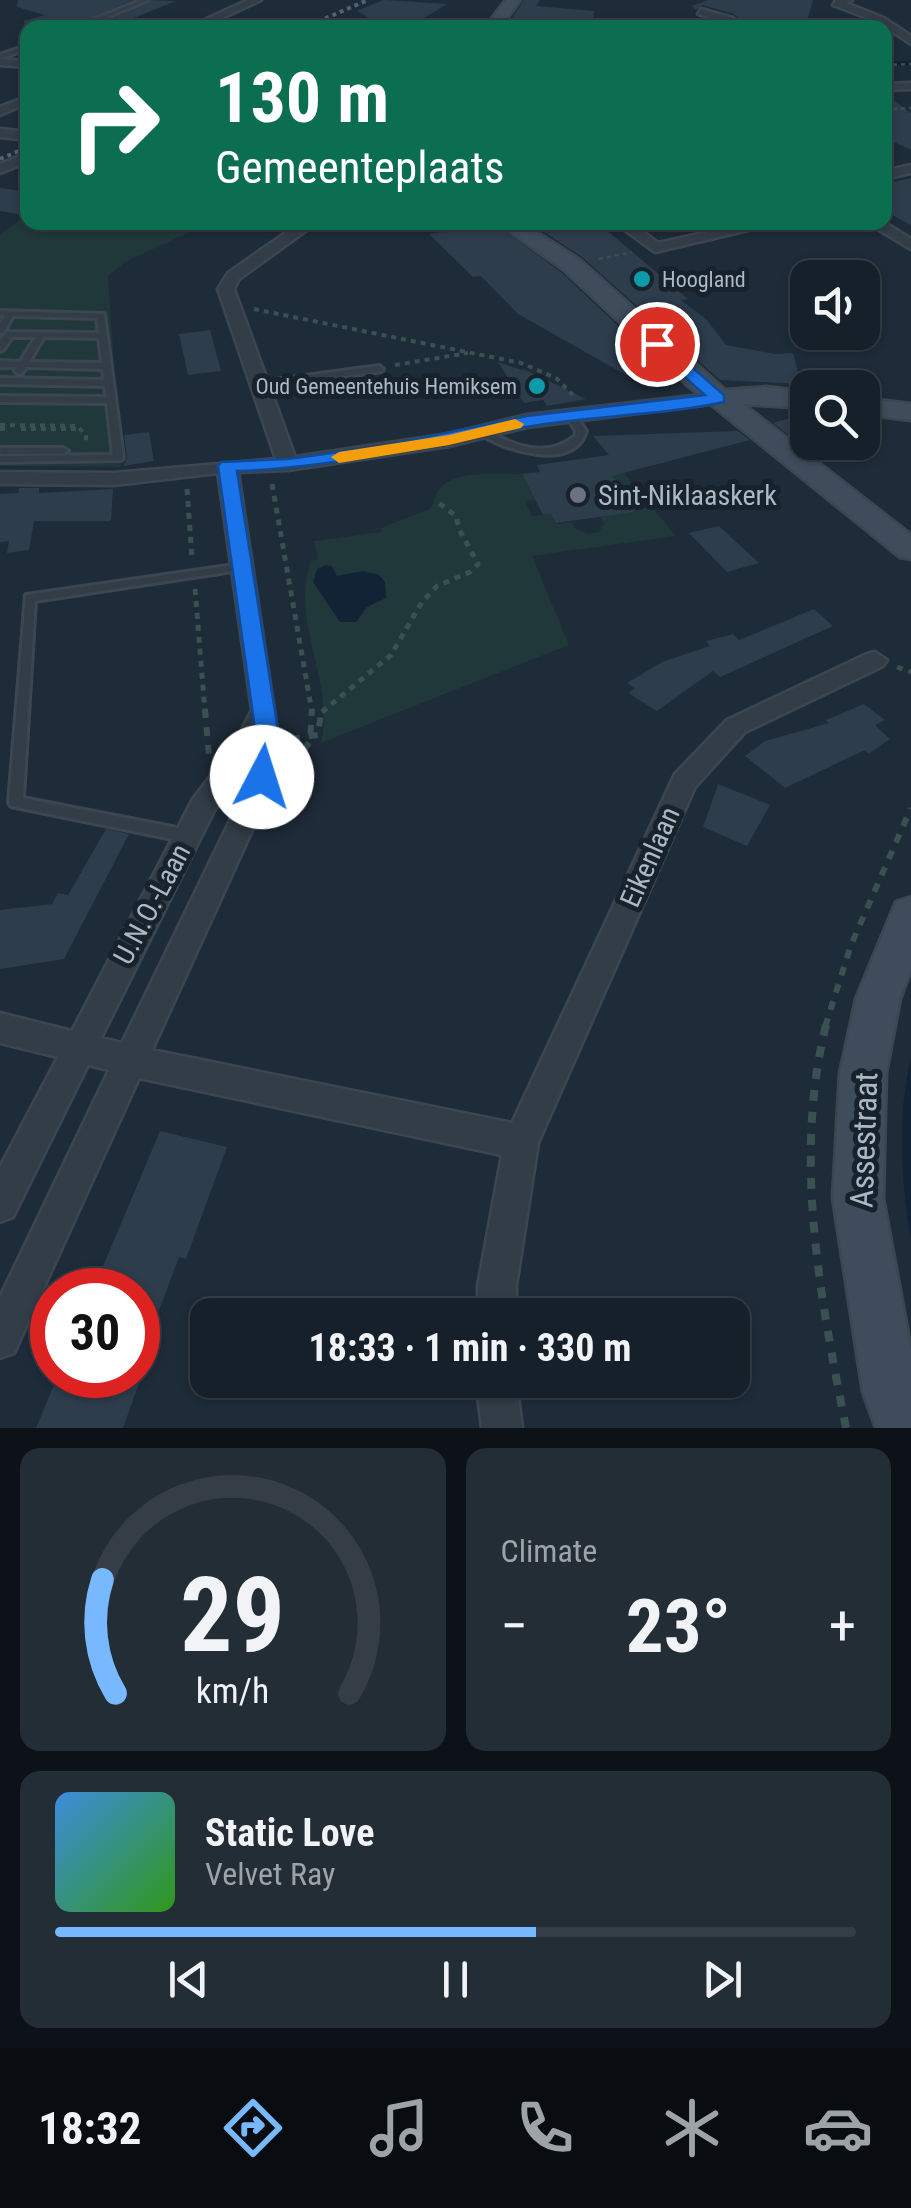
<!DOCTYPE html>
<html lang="en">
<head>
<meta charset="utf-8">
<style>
  body { margin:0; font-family:"Roboto Condensed",sans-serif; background:#232d36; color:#f1f3f6; height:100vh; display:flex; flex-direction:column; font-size:38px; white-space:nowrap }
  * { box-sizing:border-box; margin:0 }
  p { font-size:32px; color:#9ea3a8 }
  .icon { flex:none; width:55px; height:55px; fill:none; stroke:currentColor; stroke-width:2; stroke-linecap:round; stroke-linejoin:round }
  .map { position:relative; height:1428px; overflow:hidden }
  .details { display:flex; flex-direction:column; gap:20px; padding:20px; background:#0c1217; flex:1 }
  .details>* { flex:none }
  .banner { position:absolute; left:20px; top:20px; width:872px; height:210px; border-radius:20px; box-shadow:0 2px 8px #0004,0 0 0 2px #353e47; background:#0b6e4f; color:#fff; overflow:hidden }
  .fabs { position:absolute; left:790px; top:260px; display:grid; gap:20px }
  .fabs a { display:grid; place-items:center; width:90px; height:90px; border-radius:20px; background:#16202a; box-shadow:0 2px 8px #0004,0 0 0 2px #353e47; font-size:50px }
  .speed { position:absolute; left:30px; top:1268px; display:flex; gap:20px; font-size:50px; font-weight:700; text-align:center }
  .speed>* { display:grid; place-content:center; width:130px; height:130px; border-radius:50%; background:#16202a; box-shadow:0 2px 8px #0004,0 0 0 2px #353e47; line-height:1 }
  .speed .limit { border:15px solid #d22; background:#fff; color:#111 }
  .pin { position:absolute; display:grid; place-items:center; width:85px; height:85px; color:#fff; margin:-42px; border:5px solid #fff; border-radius:50%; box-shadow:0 2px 10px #0007 }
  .me { position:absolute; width:110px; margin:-55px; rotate:5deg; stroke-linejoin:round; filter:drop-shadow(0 0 8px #0008) }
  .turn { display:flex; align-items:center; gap:35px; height:210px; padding:0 30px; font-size:45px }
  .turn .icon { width:130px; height:130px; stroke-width:2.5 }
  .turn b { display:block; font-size:70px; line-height:85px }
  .big { font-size:75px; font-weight:700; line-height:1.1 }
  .details .tile { flex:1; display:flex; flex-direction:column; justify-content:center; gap:15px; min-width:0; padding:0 35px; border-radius:20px; background:#232d36 }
  .details .dial { align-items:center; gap:0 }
  .dial svg { height:260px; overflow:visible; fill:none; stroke:#353e47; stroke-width:7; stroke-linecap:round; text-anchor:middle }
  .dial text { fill:#f1f3f6; stroke:none }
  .song { display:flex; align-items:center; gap:30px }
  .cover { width:120px; height:120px; border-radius:15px; background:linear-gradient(135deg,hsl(210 70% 55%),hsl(110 70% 35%)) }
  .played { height:10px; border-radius:5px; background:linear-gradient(90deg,#77b8fe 60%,#353e47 60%) }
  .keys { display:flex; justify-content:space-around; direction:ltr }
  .heat { display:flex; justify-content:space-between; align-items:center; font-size:55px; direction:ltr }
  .details .tiles { flex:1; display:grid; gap:20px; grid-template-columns:1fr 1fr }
  .tile:last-child { grid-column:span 2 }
  .trip { position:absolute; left:190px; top:1298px; width:560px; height:100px; border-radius:20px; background:#16202a; box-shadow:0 2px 8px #0004,0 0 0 2px #353e47; font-weight:700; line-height:100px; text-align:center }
  .menu { display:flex; height:160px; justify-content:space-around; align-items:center; background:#090d11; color:#9ea3a8 }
  .menu .icon { width:70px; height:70px }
  .menu .active { color:#77b8fe }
  .menu b { font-size:45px; color:#f1f3f6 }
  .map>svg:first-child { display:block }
  .green { fill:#203839 }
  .water { fill:#122335 }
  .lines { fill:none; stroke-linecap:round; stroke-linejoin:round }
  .stream { stroke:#122335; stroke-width:4 }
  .building { fill:#2d3d4c }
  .lane-casing { stroke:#3b4651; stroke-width:6 }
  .street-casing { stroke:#3b4651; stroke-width:5 }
  .secondary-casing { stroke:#3b4651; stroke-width:5 }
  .path-far4 { stroke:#395151; stroke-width:2.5; stroke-dasharray:4 4; stroke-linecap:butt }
  .path-far3 { stroke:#395151; stroke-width:4; stroke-dasharray:5 5; stroke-linecap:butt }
  .path-far2 { stroke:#395151; stroke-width:5; stroke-dasharray:6 6; stroke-linecap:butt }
  .path-far1 { stroke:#395151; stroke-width:6; stroke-dasharray:9 9; stroke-linecap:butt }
  .path { stroke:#395151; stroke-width:8; stroke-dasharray:11 11; stroke-linecap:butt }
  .lane { fill:#323d48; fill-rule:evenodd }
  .street { fill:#323d48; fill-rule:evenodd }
  .secondary { fill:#3f4c5b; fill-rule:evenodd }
  .rail { stroke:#536170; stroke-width:4; stroke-dasharray:4 4; stroke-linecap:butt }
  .route { fill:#1a73e8; stroke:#114b97; stroke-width:2.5 }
  .slow { fill:#f59e0b }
  .culture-dot { fill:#0f9aa8; stroke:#17222c; stroke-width:4 }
  .worship-dot { fill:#6b7280; stroke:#17222c; stroke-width:4 }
  .labels { text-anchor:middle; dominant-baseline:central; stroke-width:10; stroke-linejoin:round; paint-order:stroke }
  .far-poi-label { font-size:22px; fill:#abb8c5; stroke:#17222c; text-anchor:start }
  .poi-label { font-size:28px; fill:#abb8c5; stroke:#17222c; text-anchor:start }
  .street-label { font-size:28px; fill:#abb8c5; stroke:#17222c }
  .near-street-label { font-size:32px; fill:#abb8c5; stroke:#17222c }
</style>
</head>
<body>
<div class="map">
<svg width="911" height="1428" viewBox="0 0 911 1428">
  <rect width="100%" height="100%" fill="#1e2b38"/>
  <path class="green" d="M26,216L28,222L83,228L93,223H209L125,262L108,276L121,467L0,466V234Z
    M615,462L676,536L532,556L569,645L321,743C336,683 289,622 311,561L318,559L314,541L381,532V528L430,509C435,502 436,492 441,487C458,470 500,474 522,474L535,500L525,501L532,516L551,513L556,524L572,522L574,528L588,534L599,532L604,523L600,517L633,512L620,488L609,489Z"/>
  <path class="water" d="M326,565L332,566L337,576L363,571L379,575L385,582L386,598L367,607L356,622H340L313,582L317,569Z
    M911,1057V1240C901,1182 897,1115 911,1057Z"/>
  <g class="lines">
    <path class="stream" d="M885,64L911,63"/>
  </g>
  <path class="building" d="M18,0H132L70,28H25L24,21L45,15L17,7Z
    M151,0L176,1L116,25L92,28Z
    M383,0H386L447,4L409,27L381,25L357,11Z
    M524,0H540L536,6L594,11L593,28H505Z
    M708,0H813L806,25L782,28H747L734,14L702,5L696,10L692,6Z
    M885,94L911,113V150L885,138Z
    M911,178V225L885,211V184Z
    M0,188L28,192V216L0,211Z
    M443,222H493L562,273L677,381L676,384L649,388L518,314L481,276L473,277L429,234L456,230Z
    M529,222H597L688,299L681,300L707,320L726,345L775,354L793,353L801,384L720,380L582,257Z
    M210,330L221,371L188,375L179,334Z
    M498,362L524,371L521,368L586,399L547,406L543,400L524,403Z
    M808,413V450L773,423Z
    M738,431L750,440L612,476L635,512L556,523L551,514L543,515L522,474L540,472L537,465L609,455L593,436Z
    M149,432L154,461L123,466L127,458L124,435Z
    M19,488H39V493L113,489L111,521H34L29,550L7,553L9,541L0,542V494L18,493Z
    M719,526L759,563L727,572L689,533Z
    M814,609L833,626L720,677L713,671L657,711L628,693L635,688L627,683L662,662L710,646L706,641L733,634L739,640Z
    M864,704L885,720L875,725L890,739L868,754L865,750L785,788L745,756L765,741L829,723L826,720Z
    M718,784L770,805L747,846L703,827Z
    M106,829L129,834L64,959L0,969V910L52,904L58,893L68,895Z
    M160,1131L227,1147L186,1259L179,1257L140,1362L138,1290H93Z
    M58,1375H142L123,1428H36Z"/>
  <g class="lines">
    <defs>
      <path id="lane" d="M142,0H148L81,28H73Z
        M28,45V48L0,59V55Z
        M0,311L104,314L123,458L121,460L0,462V456L113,455L107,403L0,402V396L106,397L105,386L0,384V378L104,380L103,369L26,367L22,373L19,374L15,371L17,367H0V361L20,362L36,337H12L3,350L0,351V341L6,332L99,333L97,318L13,316L3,333H0V324L5,316L0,315ZM44,337L99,338L102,363L29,362Z
        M379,366L383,369L382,371L261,388L257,385L261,382Z
        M572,414L575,415L586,431C574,473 502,450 478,432L483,429L486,430C515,447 547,459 575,436L576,431L567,417Z
        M2,448H63L68,451L63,454H2L0,453V449Z
        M242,564L246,565L247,567L246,569L35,601L23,798L187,830L192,832L194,836L192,840L187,842L11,806L9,802L26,595Z"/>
      <path id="street" d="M248,0H261L201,28H187Z
        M836,0H852L846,3L884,18L911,36V44L878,22L833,5Z
        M701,9L733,18L743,28H732L727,22L698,14Z
        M0,59L28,61V67L0,65Z
        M911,83V89L885,90V84Z
        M28,96V103L0,115V107Z
        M0,129L28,132V140L0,137Z
        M28,153V162L0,173V164Z
        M911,165V173L885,179V171Z
        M301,222H318L239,279L234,289L295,457L449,434L527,415L718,393L727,398L718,403L527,427L449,446L288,470L238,472L281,757L264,804L152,1050L512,1123L675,774L727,720L867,654L875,652L887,660L883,666L745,732L695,787L538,1143L516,1286V1315H478V1286L502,1155L139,1078L14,1353L0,1358V1297L109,1070L88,1065L13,1217L0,1222V1167L58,1057L0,1043V1013L72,1031L193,799L234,745L252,710L218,473L114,485L0,484V472L114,473L276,459L218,289L228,273ZM255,754L238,804L122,1043L101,1038L214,811Z
        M754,222H783L655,252L626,231L638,228L658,243Z
        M866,222H884L911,239V249Z
        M476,1380H516L522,1428H482Z"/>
      <path id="secondary" d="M506,0H520L500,28H485Z
        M497,222H521L580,260L725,390L766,387L808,392V408L743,404L911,535V559L900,557L686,384L564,270Z
        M862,398L911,404V420L862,414Z
        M911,897V969L900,999L886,1073L883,1198L911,1350V1428H876L863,1392L833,1198L840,1073L856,999L896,902Z"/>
    </defs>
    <use href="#lane" class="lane-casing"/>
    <use href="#street" class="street-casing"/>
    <use href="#secondary" class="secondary-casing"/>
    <path class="path-far4" d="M885,65L911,64
      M885,109L911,108
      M599,259L632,252"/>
    <path class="path-far3" d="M254,309L521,363L556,378L573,395
      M395,365L468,353
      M0,425L77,426L86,435V442
      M0,429H7
      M21,429H76"/>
    <path class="path-far2" d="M272,484L312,712
      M187,489L192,558
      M195,589L205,712
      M897,667L911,672
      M322,712L391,655L422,602L437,586L470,572L478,564L459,529L456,516L436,501"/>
    <path class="path-far1" d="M205,709L209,757
      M291,739L318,735L321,713L325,709
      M294,765L310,741L312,709
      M825,1027L851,945L911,808"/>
    <path class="path" d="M826,1025C793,1158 820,1296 846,1428"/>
    <use href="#lane" class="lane"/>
    <use href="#street" class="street"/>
    <use href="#secondary" class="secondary"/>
    <path class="rail" d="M303,28L368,0
      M0,159L28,147"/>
  </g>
  <path class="route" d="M652,341H662L724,395V402C659,416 591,415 526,427C427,444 337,468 237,471L280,743L270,784H253L250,777L257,743L218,466L221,462L288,459L383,446L527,416L705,395L652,348Z"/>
  <path class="slow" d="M515,419L524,424L521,428L449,445L339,463L331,457L339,452L449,435Z"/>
  <g class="culture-dot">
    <circle cx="642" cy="279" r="10"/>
    <circle cx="537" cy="386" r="10"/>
  </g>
  <circle class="worship-dot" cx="578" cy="495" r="10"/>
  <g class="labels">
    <g class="far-poi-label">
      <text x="662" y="279">Hoogland</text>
      <text x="517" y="386" text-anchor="end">Oud Gemeentehuis Hemiksem</text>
    </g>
    <g class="poi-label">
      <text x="598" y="495">Sint-Niklaaskerk</text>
    </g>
    <g class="street-label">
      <text transform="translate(650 857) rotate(-66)">Eikenlaan</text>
      <text transform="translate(152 904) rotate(-62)">U.N.O.-Laan</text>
    </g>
    <g class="near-street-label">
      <text transform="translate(864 1140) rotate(-88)">Assestraat</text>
    </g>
  </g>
</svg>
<div class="fabs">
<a><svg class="icon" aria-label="sound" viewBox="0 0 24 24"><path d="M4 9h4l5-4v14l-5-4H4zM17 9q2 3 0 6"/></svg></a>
<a><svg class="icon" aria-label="search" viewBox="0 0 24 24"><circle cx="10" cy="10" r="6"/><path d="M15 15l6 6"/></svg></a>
</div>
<div class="speed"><div class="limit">30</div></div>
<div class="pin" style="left:657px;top:344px;background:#d93025"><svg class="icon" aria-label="arrive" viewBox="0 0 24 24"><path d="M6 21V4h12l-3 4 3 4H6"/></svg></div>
<svg class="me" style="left:262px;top:777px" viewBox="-20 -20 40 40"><circle r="19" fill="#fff"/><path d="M0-13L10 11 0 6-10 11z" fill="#1a73e8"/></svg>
<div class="trip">18:33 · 1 min · 330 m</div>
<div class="banner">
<div class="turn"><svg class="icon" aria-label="right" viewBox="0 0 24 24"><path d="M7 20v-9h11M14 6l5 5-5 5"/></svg><div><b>130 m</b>Gemeenteplaats</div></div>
</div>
</div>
<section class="details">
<div class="tiles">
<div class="tile dial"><svg viewBox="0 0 100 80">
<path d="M14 69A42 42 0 1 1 86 69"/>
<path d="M14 69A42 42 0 0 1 10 34" stroke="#77b8fe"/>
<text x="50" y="56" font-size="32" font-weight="700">29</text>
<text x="50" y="72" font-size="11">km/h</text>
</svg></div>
<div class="tile"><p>Climate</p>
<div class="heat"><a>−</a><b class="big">23°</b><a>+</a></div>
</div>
<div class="tile">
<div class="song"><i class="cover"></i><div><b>Static Love</b><p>Velvet Ray</p></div></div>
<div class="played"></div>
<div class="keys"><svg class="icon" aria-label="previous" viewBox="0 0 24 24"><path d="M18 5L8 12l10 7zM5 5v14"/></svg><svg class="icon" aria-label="pause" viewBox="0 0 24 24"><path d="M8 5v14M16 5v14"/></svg><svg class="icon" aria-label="next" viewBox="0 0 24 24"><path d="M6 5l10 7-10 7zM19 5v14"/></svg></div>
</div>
</div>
</section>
<nav class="menu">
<b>18:32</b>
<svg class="icon active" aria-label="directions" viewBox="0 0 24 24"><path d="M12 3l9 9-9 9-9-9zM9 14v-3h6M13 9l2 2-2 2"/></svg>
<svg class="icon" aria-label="music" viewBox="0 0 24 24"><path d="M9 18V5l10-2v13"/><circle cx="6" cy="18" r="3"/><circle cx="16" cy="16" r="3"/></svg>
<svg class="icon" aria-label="phone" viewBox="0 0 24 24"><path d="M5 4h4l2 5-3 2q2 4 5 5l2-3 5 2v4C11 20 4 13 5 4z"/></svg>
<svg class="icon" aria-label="climate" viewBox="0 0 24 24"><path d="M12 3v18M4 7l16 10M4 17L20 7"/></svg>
<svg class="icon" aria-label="car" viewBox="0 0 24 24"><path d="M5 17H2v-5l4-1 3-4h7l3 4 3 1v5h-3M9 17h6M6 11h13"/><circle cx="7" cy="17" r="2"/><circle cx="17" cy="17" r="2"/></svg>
</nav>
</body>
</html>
